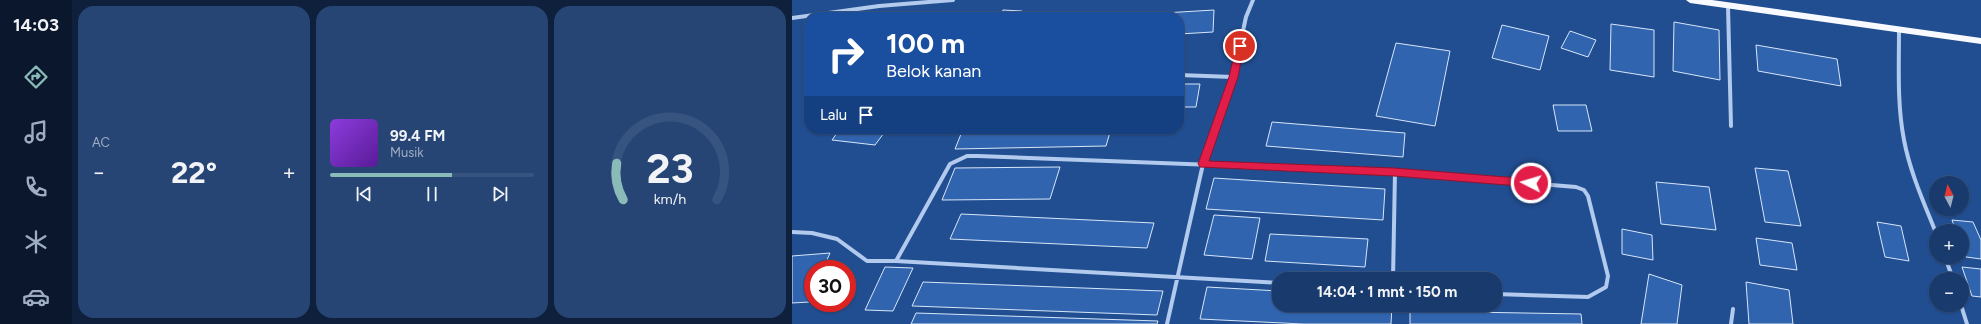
<!DOCTYPE html>
<html lang="id">
<head>
<meta charset="utf-8">
<style>
  body { margin:0; font-family:Figtree,sans-serif; background:#264575; color:#f1f3f6; height:100vh; display:flex; flex-direction:column; font-size:15px; white-space:nowrap }
  * { box-sizing:border-box; margin:0 }
  p { font-size:13px; color:#9fadc2 }
  .icon { flex:none; width:22px; height:22px; fill:none; stroke:currentColor; stroke-width:2; stroke-linecap:round; stroke-linejoin:round }
  .map { position:relative; flex:1; overflow:hidden }
  .panel { display:flex; flex-direction:column; gap:6px; padding:6px; background:#0e203c; width:720px }
  .panel>* { flex:none }
  .top-card { position:absolute; left:12px; top:12px; width:380px; height:122px; border-radius:16px; box-shadow:0 1px 3px #0004,0 0 0 1px #375480; background:#1a4fa0; color:#fff; overflow:hidden }
  .needle { width:26px; rotate:353deg }
  .controls { position:absolute; left:1137px; top:176px; display:grid; gap:8px }
  .controls a { display:grid; place-items:center; width:40px; height:40px; border-radius:50%; background:#193a6d; box-shadow:0 1px 3px #0004,0 0 0 1px #375480; font-size:20px }
  .speed { position:absolute; left:12px; top:260px; display:flex; gap:8px; font-size:20px; font-weight:700; text-align:center }
  .speed>* { display:grid; place-content:center; width:52px; height:52px; border-radius:50%; background:#193a6d; box-shadow:0 1px 3px #0004,0 0 0 1px #375480; line-height:1 }
  .speed .limit { border:6px solid #d22; background:#fff; color:#111 }
  .pin { position:absolute; display:grid; place-items:center; width:34px; height:34px; color:#fff; margin:-17px; border:2px solid #fff; border-radius:50%; box-shadow:0 1px 4px #0007 }
  .me { position:absolute; width:44px; margin:-22px; rotate:275deg; stroke-linejoin:round; filter:drop-shadow(0 0 3px #0008) }
  .turn { display:flex; align-items:center; gap:14px; height:84px; padding:0 16px; font-size:18px }
  .turn .icon { width:52px; height:52px; stroke-width:2.5 }
  .turn b { display:block; font-size:28px; line-height:34px }
  .then { display:flex; align-items:center; height:38px; padding:0 16px; background:#0003; gap:8px; font-size:15px }
  .big { font-size:30px; font-weight:700; line-height:1.1 }
  .panel .widget { flex:1; display:flex; flex-direction:column; justify-content:center; gap:6px; min-width:0; padding:0 14px; border-radius:16px; background:#264575 }
  .panel .dial { align-items:center; gap:0 }
  .dial svg { height:104px; overflow:visible; fill:none; stroke:#375480; stroke-width:7; stroke-linecap:round; text-anchor:middle }
  .dial text { fill:#f1f3f6; stroke:none }
  .song { display:flex; align-items:center; gap:12px }
  .cover { width:48px; height:48px; border-radius:6px; background:linear-gradient(135deg,hsl(270 70% 55%),hsl(270 70% 35%)) }
  .played { height:4px; border-radius:2px; background:linear-gradient(90deg,#8bbbb9 60%,#375480 60%) }
  .keys { display:flex; justify-content:space-around; direction:ltr }
  .heat { display:flex; justify-content:space-between; align-items:center; font-size:22px; direction:ltr }
  .panel .tiles { flex:1; display:grid; gap:6px; grid-template-columns:repeat(3,1fr) }
  .trip { position:absolute; left:480px; top:272px; width:230px; height:40px; border-radius:16px; background:#193a6d; box-shadow:0 1px 3px #0004,0 0 0 1px #375480; font-weight:700; line-height:40px; text-align:center }
  main { display:flex; flex:1; min-height:0 }
  .tabs { display:flex; flex-direction:column; width:72px; justify-content:space-around; align-items:center; background:#0a172c; color:#9fadc2 }
  .tabs .icon { width:28px; height:28px }
  .tabs .active { color:#8bbbb9 }
  .tabs b { font-size:18px; color:#f1f3f6 }
  .map>svg:first-child { display:block }
  .building { fill:#3164ae; stroke:#d7e6f9 }
  .lines { fill:none; stroke-linecap:round; stroke-linejoin:round }
  .street { stroke:#b2caed; stroke-width:4 }
  .primary { fill:#f8faff; fill-rule:evenodd }
  .route { fill:#e11d48; stroke:#92132f }
</style>
</head>
<body>
<main>
<nav class="tabs">
<b>14:03</b>
<svg class="icon active" aria-label="directions" viewBox="0 0 24 24"><path d="M12 3l9 9-9 9-9-9zM9 14v-3h6M13 9l2 2-2 2"/></svg>
<svg class="icon" aria-label="music" viewBox="0 0 24 24"><path d="M9 18V5l10-2v13"/><circle cx="6" cy="18" r="3"/><circle cx="16" cy="16" r="3"/></svg>
<svg class="icon" aria-label="phone" viewBox="0 0 24 24"><path d="M5 4h4l2 5-3 2q2 4 5 5l2-3 5 2v4C11 20 4 13 5 4z"/></svg>
<svg class="icon" aria-label="climate" viewBox="0 0 24 24"><path d="M12 3v18M4 7l16 10M4 17L20 7"/></svg>
<svg class="icon" aria-label="car" viewBox="0 0 24 24"><path d="M5 17H2v-5l4-1 3-4h7l3 4 3 1v5h-3M9 17h6M6 11h13"/><circle cx="7" cy="17" r="2"/><circle cx="17" cy="17" r="2"/></svg>
</nav>
<section class="panel">
<div class="tiles">
<div class="widget"><p>AC</p>
<div class="heat"><a>−</a><b class="big">22°</b><a>+</a></div>
</div>
<div class="widget">
<div class="song"><i class="cover"></i><div><b>99.4 FM</b><p>Musik</p></div></div>
<div class="played"></div>
<div class="keys"><svg class="icon" aria-label="previous" viewBox="0 0 24 24"><path d="M18 5L8 12l10 7zM5 5v14"/></svg><svg class="icon" aria-label="pause" viewBox="0 0 24 24"><path d="M8 5v14M16 5v14"/></svg><svg class="icon" aria-label="next" viewBox="0 0 24 24"><path d="M6 5l10 7-10 7zM19 5v14"/></svg></div>
</div>
<div class="widget dial"><svg viewBox="0 0 100 80">
<path d="M14 69A42 42 0 1 1 86 69"/>
<path d="M14 69A42 42 0 0 1 9 41" stroke="#8bbbb9"/>
<text x="50" y="56" font-size="32" font-weight="700">23</text>
<text x="50" y="72" font-size="11">km/h</text>
</svg></div>
</div>
</section>
<div class="map">
<svg width="1189" height="324" viewBox="0 0 1189 324">
  <rect width="100%" height="100%" fill="#214e91"/>
  <path class="building" d="M211,10L230,11L227,17H207Z
    M422,10L421,32L387,34V17H338V15Z
    M882,22L927,30L928,80L881,71Z
    M819,24L862,30V77L818,70Z
    M710,25L757,36L748,70L700,58Z
    M778,31L804,40L796,57L769,48Z
    M604,43L658,51L643,126L584,116Z
    M964,45L1045,59L1049,86L966,71Z
    M387,84H408L404,107H387Z
    M761,105H794L800,131H766Z
    M480,122L613,133L611,157L474,146Z
    M48,129H95L83,145L40,140Z
    M171,129H319L314,146L163,149Z
    M268,167L258,199L150,200L163,168Z
    M963,168L996,171L1009,226L973,222Z
    M422,178L593,189L591,220L414,209Z
    M864,182L917,187L924,230L869,224Z
    M169,214L362,223L355,248L158,239Z
    M422,215L468,218L460,259L412,255Z
    M1160,220L1181,222L1189,240V259L1174,257L1170,247V231H1164Z
    M1085,222L1109,226L1117,261L1093,257Z
    M830,229L860,235L861,260L830,254Z
    M478,234L576,239L573,267L473,261Z
    M964,238L1000,243L1005,270L968,265Z
    M38,253L31,269H21V295L18,302L0,303V256Z
    M93,267L121,268L101,311L73,310Z
    M1170,267L1189,269V297L1180,296Z
    M857,274L890,285L885,324H849Z
    M131,282L371,291L365,315L120,306Z
    M954,282L997,290L1001,324H957Z
    M415,287L487,291V305H600L599,324H511L408,319Z
    M618,311L789,314L790,324H618Z
    M124,313L366,321L365,324H119Z"/>
  <g class="lines">
    <path class="street" d="M936,6L939,126
      M0,18L87,6L161,0
      M1107,30C1107,67 1105,104 1112,140C1118,172 1132,203 1144,233
      M387,75L441,77
      M603,172L784,187L792,190L796,196L816,276L814,287L796,297L703,294
      M0,232L20,233L45,239L75,261H104
      M1153,257L1161,279
      M487,283L104,261L158,164L175,156H186L603,172L601,279
      M1169,305L1175,324
      M375,324L411,164L441,77L454,17L461,0
      M939,324L941,309"/>
    <path class="primary" d="M894,0H920L1189,38V44L898,3Z"/>
  </g>
  <path class="route" d="M448,43L452,46L446,77L417,161L602,168L739,179L743,183L739,187L602,176L408,167L406,164L437,77L444,46Z"/>
</svg>
<div class="controls">
<a><svg class="needle" viewBox="-14 -14 28 28"><path d="M0-13l5 13h-10z" fill="#e53935"/><path d="M0 13l5-13h-10z" fill="#9fadc2"/></svg></a>
<a>+</a>
<a>−</a>
</div>
<div class="speed"><div class="limit">30</div></div>
<div class="pin" style="left:448px;top:46px;background:#d93025"><svg class="icon" aria-label="arrive" viewBox="0 0 24 24"><path d="M6 21V4h12l-3 4 3 4H6"/></svg></div>
<svg class="me" style="left:739px;top:183px" viewBox="-20 -20 40 40"><circle r="17" fill="#e11d48" stroke="#fff" stroke-width="3"/><path d="M0-11L8 9 0 5-8 9z" fill="#fff"/></svg>
<div class="trip">14:04 · 1 mnt · 150 m</div>
<div class="top-card">
<div class="turn"><svg class="icon" aria-label="right" viewBox="0 0 24 24"><path d="M7 20v-9h11M14 6l5 5-5 5"/></svg><div><b>100 m</b>Belok kanan</div></div>
<div class="then">Lalu<svg class="icon" aria-label="arrive" viewBox="0 0 24 24"><path d="M6 21V4h12l-3 4 3 4H6"/></svg></div>
</div>
</div>
</main>
</body>
</html>
